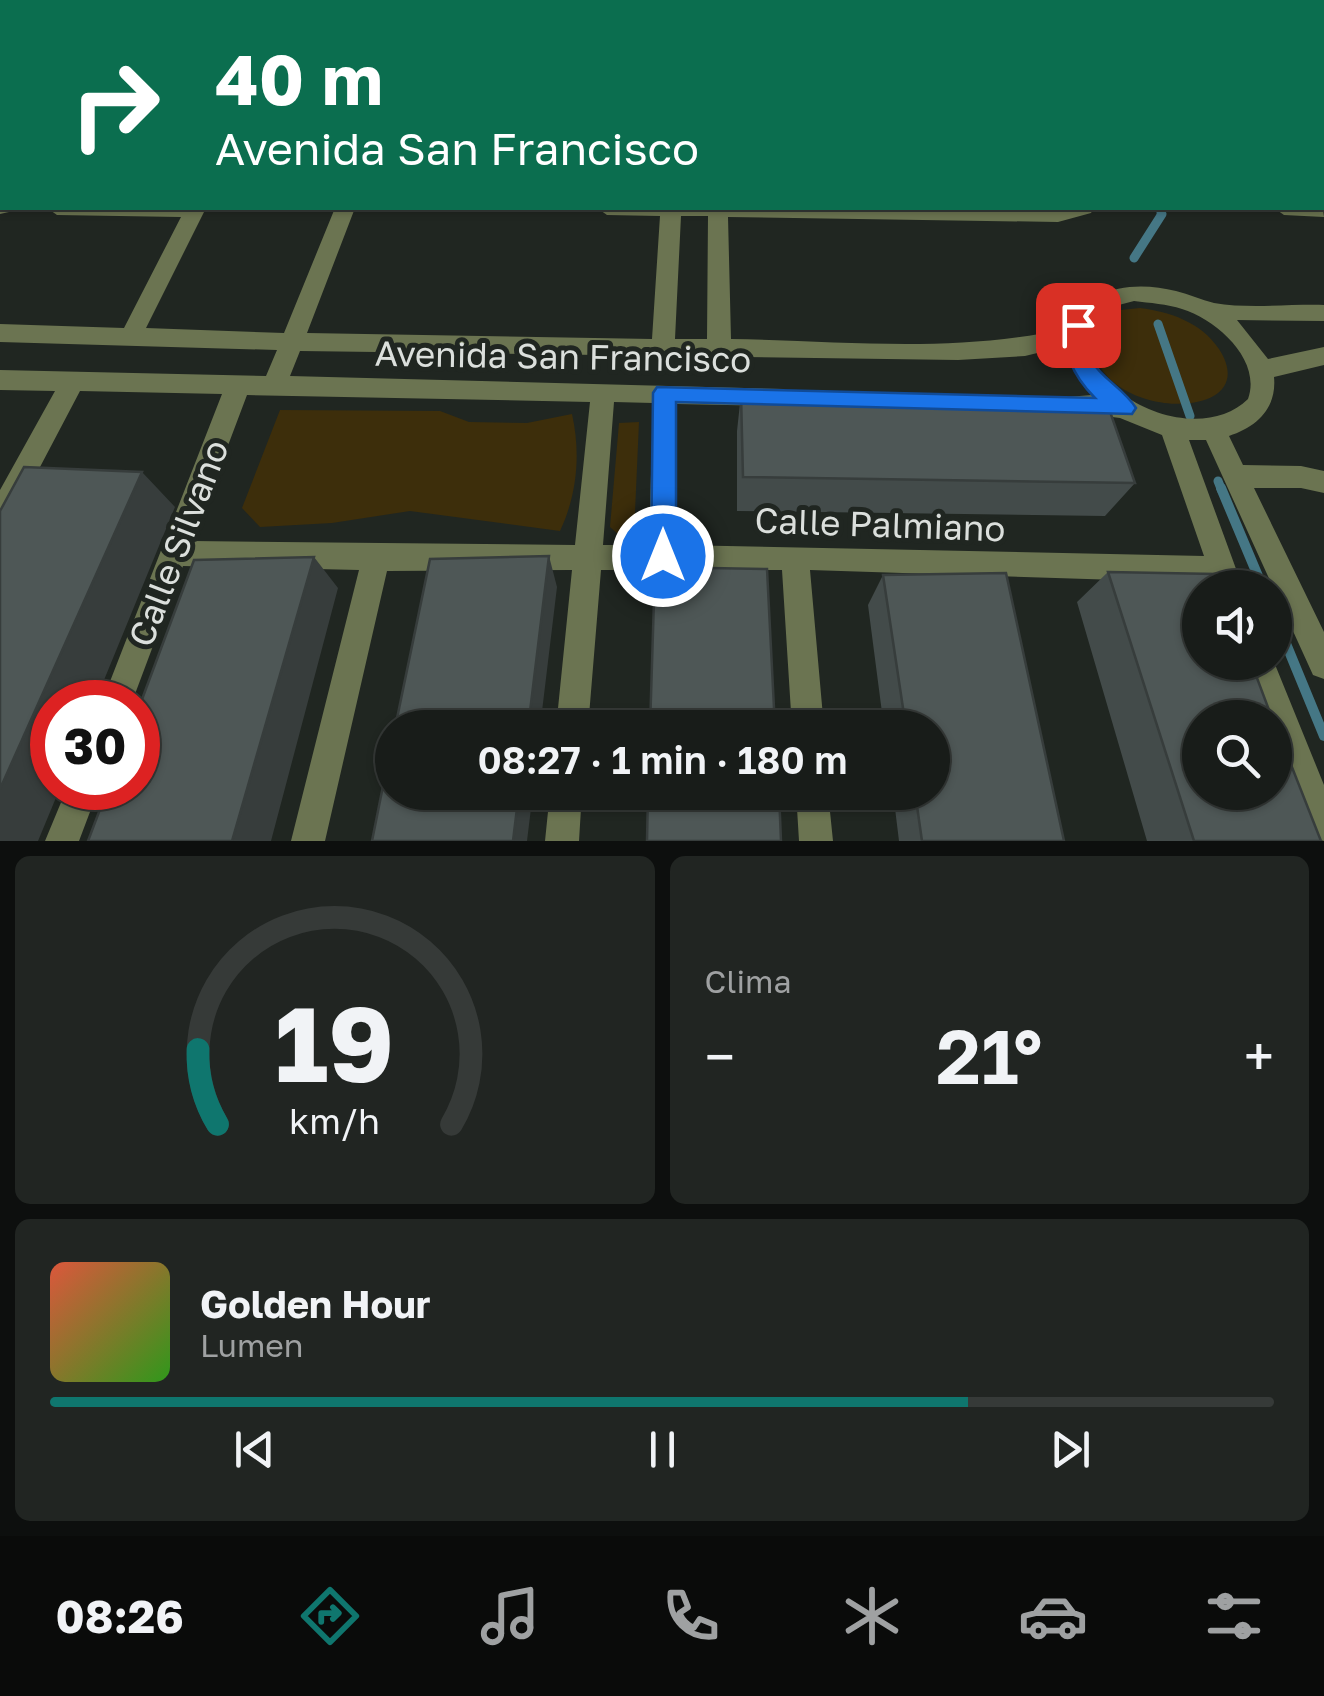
<!DOCTYPE html>
<html lang="es">
<head>
<meta charset="utf-8">
<style>
  body { margin:0; font-family:"Golos Text",sans-serif; background:#212522; color:#f1f3f6; height:100vh; display:flex; flex-direction:column; font-size:38px; white-space:nowrap }
  * { box-sizing:border-box; margin:0 }
  p { font-size:32px; color:#9fa1a2 }
  .icon { flex:none; width:55px; height:55px; fill:none; stroke:currentColor; stroke-width:2; stroke-linecap:round; stroke-linejoin:round }
  .map { position:relative; height:841px; overflow:hidden }
  .sheet { display:flex; flex-direction:column; gap:15px; padding:15px; background:#0d0f0e; flex:1 }
  .sheet>* { flex:none }
  .guide { position:absolute; left:0px; top:0px; width:1325px; height:210px; box-shadow:0 2px 8px #0004,0 0 0 2px #363a38; background:#0b6e4f; color:#fff; overflow:hidden }
  .controls { position:absolute; left:1182px; top:570px; display:grid; gap:20px }
  .controls a { display:grid; place-items:center; width:110px; height:110px; border-radius:50%; background:#181c19; box-shadow:0 2px 8px #0004,0 0 0 2px #363a38; font-size:50px }
  .speed { position:absolute; left:30px; top:680px; display:flex; gap:20px; font-size:50px; font-weight:700; text-align:center }
  .speed>* { display:grid; place-content:center; width:130px; height:130px; border-radius:50%; background:#181c19; box-shadow:0 2px 8px #0004,0 0 0 2px #363a38; line-height:1 }
  .speed .limit { border:15px solid #d22; background:#fff; color:#111 }
  .pin { position:absolute; display:grid; place-items:center; width:85px; height:85px; color:#fff; margin:-42px; border-radius:20px; box-shadow:0 5px 15px #0006 }
  .me { position:absolute; width:110px; margin:-55px; rotate:0deg; stroke-linejoin:round; filter:drop-shadow(0 0 8px #0008) }
  .turn { display:flex; align-items:center; gap:35px; height:210px; padding:0 50px; font-size:45px }
  .turn .icon { width:130px; height:130px; stroke-width:2.5 }
  .turn b { display:block; font-size:70px; line-height:85px }
  .big { font-size:75px; font-weight:600; line-height:1.1 }
  .sheet .tile { flex:1; display:flex; flex-direction:column; justify-content:center; gap:15px; min-width:0; padding:0 35px; border-radius:15px; background:#212522 }
  .sheet .dial { align-items:center; gap:0 }
  .dial svg { height:260px; overflow:visible; fill:none; stroke:#363a38; stroke-width:7; stroke-linecap:round; text-anchor:middle }
  .dial text { fill:#f1f3f6; stroke:none }
  .song { display:flex; align-items:center; gap:30px }
  .cover { width:120px; height:120px; border-radius:15px; background:linear-gradient(135deg,hsl(10 70% 55%),hsl(110 70% 35%)) }
  .played { height:10px; border-radius:5px; background:linear-gradient(90deg,#0f766e 75%,#363a38 75%) }
  .keys { display:flex; justify-content:space-around; direction:ltr }
  .heat { display:flex; justify-content:space-between; align-items:center; font-size:55px; direction:ltr }
  .sheet .tiles { flex:1; display:grid; gap:15px; grid-template-columns:1fr 1fr }
  .tile:last-child { grid-column:span 2 }
  .trip { position:absolute; left:375px; top:710px; width:575px; height:100px; border-radius:50px; background:#181c19; box-shadow:0 2px 8px #0004,0 0 0 2px #363a38; font-weight:600; line-height:100px; text-align:center }
  .dock { display:flex; height:160px; justify-content:space-around; align-items:center; background:#0a0b0a; color:#9fa1a2 }
  .dock .icon { width:70px; height:70px }
  .dock .selected { color:#0f766e }
  .dock b { font-size:45px; color:#f1f3f6 }
  .map>svg:first-child { display:block }
  .green { fill:#3d2e0b }
  .lines { fill:none; stroke-linecap:round; stroke-linejoin:round }
  .stream-far2 { stroke:#457785; stroke-width:6 }
  .stream-far1 { stroke:#457785; stroke-width:9 }
  .stream { stroke:#457785; stroke-width:10 }
  .minor { fill:#6b7451; fill-rule:evenodd }
  .wall { fill:#434b4a }
  .shaded-wall { fill:#373d3c }
  .building { fill:#4e5756; stroke:#373d3c; stroke-width:2.5 }
  .route { fill:#1a73e8; stroke:#114b97; stroke-width:2.5 }
  .labels { text-anchor:middle; dominant-baseline:central; stroke-width:10; stroke-linejoin:round; paint-order:stroke }
  .street-label { font-size:35px; fill:#dbdfdc; stroke:#202621 }
</style>
</head>
<body>
<div class="map">
<svg width="1324" height="841" viewBox="0 0 1324 841">
  <rect width="100%" height="100%" fill="#202621"/>
  <path class="green" d="M1140,308C1170,312 1201,322 1219,349C1271,430 1072,420 1096,327L1121,310Z
    M280,410L440,411L469,422L527,423L572,414C581,454 577,495 560,531L410,511L332,523L260,527L242,508Z
    M639,422L634,535L620,536L610,527L619,423Z"/>
  <g class="lines">
    <path class="stream-far2" d="M1159,208L1160,216"/>
    <path class="stream-far1" d="M1134,258L1162,214
      M1158,324L1190,416
      M1218,481L1222,491"/>
    <path class="stream" d="M1221,488L1263,588
      M1275,617L1324,736"/>
    <path class="minor" d="M651,0H667V2H651Z
      M769,0H785L786,2H770Z
      M1126,0H1143L1144,2H1128Z
      M0,200L2,208H12L9,212L0,214Z
      M1322,203L1324,217L1284,215L1274,208H1322Z
      M47,208H206L146,328L284,333L335,208H355L307,333L652,339L660,216L607,215L597,208H1094L1091,213L1058,222L728,217L731,339C841,341 959,354 1068,328C1086,285 1137,281 1176,291C1189,294 1201,300 1214,303C1248,309 1289,304 1324,305V321L1237,320L1268,359L1324,347V365L1274,377C1277,408 1257,427 1229,436L1243,465L1301,466L1324,471V493L1301,488H1254L1324,632V679L1313,675L1206,440H1189L1243,588H1215L1213,583L810,570L824,728H792L782,570H601L588,728H556L572,570L387,571L325,841H291L359,570L183,566L132,702H102L222,394L80,391L10,524L0,528V490L55,391L0,390V370L266,376L277,350L0,342V324L124,328L181,217L57,215ZM681,216H708L707,339H675ZM1134,301C1150,303 1167,304 1182,309C1217,320 1262,360 1248,399C1198,449 1078,396 1091,327L1115,306ZM1066,346L1081,381L1093,395L1066,397L1063,404L1066,411L1120,418L1162,435L1204,556L677,545V404L775,406L784,403L787,396L784,389L290,376L300,351L958,360L1025,356ZM247,395L590,402L575,545L192,541ZM614,402L653,403L649,545H603Z
      M1244,662H1274L1324,785V841L1312,838L1275,742V718H1265Z
      M67,788H99L79,841H45Z
      M550,792H582L579,841H545Z
      M796,792H828L833,841H799Z"/>
  </g>
  <path class="wall" d="M0,0H286L285,2H2V197H0Z
    M793,0H1030L1031,2H794Z
    M1151,0H1300L1302,2H1152Z
    M1322,28L1324,30V196H1322Z
    M741,394L1135,483L1105,516L737,511V431Z
    M1108,572L1321,841H1147L1077,602Z
    M883,575L1064,841H899L893,792H932V728H884L868,605Z"/>
  <path class="shaded-wall" d="M0,0H46L44,2H2V53L0,56Z
    M65,0H168L166,2H63Z
    M249,0H286L285,2H247Z
    M511,0H525L524,2H510Z
    M142,472L175,507L95,702H52V788H60L38,841H0V789Z
    M549,556L557,587L540,728H528Z
    M314,557L338,588L271,841H232Z
    M519,792H533L527,841H513Z"/>
  <path class="building" d="M17,0H65L63,2H14Z
    M70,0H119L117,2H68Z
    M147,0H195L194,2H145Z
    M200,0H249L247,2H199Z
    M409,0H457V2H408Z
    M462,0H511L510,2H462Z
    M540,0H589L588,2H540Z
    M594,0H642V2H594Z
    M680,0H726V2H680Z
    M732,0H775L776,2H732Z
    M806,0H854L855,2H806Z
    M859,0H908V2H860Z
    M929,0H977L978,2H929Z
    M982,0H1030L1031,2H983Z
    M1198,0H1247L1248,2H1200Z
    M1252,0H1300L1302,2H1253Z
    M2,17V79L0,82V20Z
    M1322,28L1324,30V96L1322,94Z
    M2,87V154H0V90Z
    M1322,102L1324,104V155H1322Z
    M741,394L1107,403L1135,483L743,477Z
    M24,467L142,472L0,789V511Z
    M549,556L528,728H395L430,559Z
    M314,557L232,841H88L108,788H138V710L194,560Z
    M655,567L767,569L775,728H650Z
    M1108,572L1216,574L1221,588H1200V662H1251L1272,718H1200V792H1275V724L1321,841H1194Z
    M1006,573L1064,841H922L915,792H932V728H906L883,575Z
    M392,741V792H519L513,841H372Z
    M648,792H779L781,841H647Z"/>
  <path class="route" d="M1078,317L1088,325C1075,369 1119,380 1136,408L1132,414L676,402V556L672,565L663,568L654,565L651,556L653,393L657,387L1095,398C1075,378 1057,347 1070,319Z"/>
  <g class="labels">
    <g class="street-label">
      <text transform="translate(563 356) rotate(1)">Avenida San Francisco</text>
      <text transform="translate(880 524) rotate(2)">Calle Palmiano</text>
      <text transform="translate(178 543) rotate(-69)">Calle Silvano</text>
    </g>
  </g>
</svg>
<div class="controls">
<a><svg class="icon" aria-label="sound" viewBox="0 0 24 24"><path d="M4 9h4l5-4v14l-5-4H4zM17 9q2 3 0 6"/></svg></a>
<a><svg class="icon" aria-label="search" viewBox="0 0 24 24"><circle cx="10" cy="10" r="6"/><path d="M15 15l6 6"/></svg></a>
</div>
<div class="speed"><div class="limit">30</div></div>
<div class="pin" style="left:1078px;top:325px;background:#d93025"><svg class="icon" aria-label="arrive" viewBox="0 0 24 24"><path d="M6 21V4h12l-3 4 3 4H6"/></svg></div>
<svg class="me" style="left:663px;top:556px" viewBox="-20 -20 40 40"><circle r="17" fill="#1a73e8" stroke="#fff" stroke-width="3"/><path d="M0-11L8 9 0 5-8 9z" fill="#fff"/></svg>
<div class="trip">08:27 · 1 min · 180 m</div>
<div class="guide">
<div class="turn"><svg class="icon" aria-label="right" viewBox="0 0 24 24"><path d="M7 20v-9h11M14 6l5 5-5 5"/></svg><div><b>40 m</b>Avenida San Francisco</div></div>
</div>
</div>
<section class="sheet">
<div class="tiles">
<div class="tile dial"><svg viewBox="0 0 100 80">
<path d="M14 69A42 42 0 1 1 86 69"/>
<path d="M14 69A42 42 0 0 1 8 46" stroke="#0f766e"/>
<text x="50" y="56" font-size="32" font-weight="700">19</text>
<text x="50" y="72" font-size="11">km/h</text>
</svg></div>
<div class="tile"><p>Clima</p>
<div class="heat"><a>−</a><b class="big">21°</b><a>+</a></div>
</div>
<div class="tile">
<div class="song"><i class="cover"></i><div><b>Golden Hour</b><p>Lumen</p></div></div>
<div class="played"></div>
<div class="keys"><svg class="icon" aria-label="previous" viewBox="0 0 24 24"><path d="M18 5L8 12l10 7zM5 5v14"/></svg><svg class="icon" aria-label="pause" viewBox="0 0 24 24"><path d="M8 5v14M16 5v14"/></svg><svg class="icon" aria-label="next" viewBox="0 0 24 24"><path d="M6 5l10 7-10 7zM19 5v14"/></svg></div>
</div>
</div>
</section>
<nav class="dock">
<b>08:26</b>
<svg class="icon selected" aria-label="directions" viewBox="0 0 24 24"><path d="M12 3l9 9-9 9-9-9zM9 14v-3h6M13 9l2 2-2 2"/></svg>
<svg class="icon" aria-label="music" viewBox="0 0 24 24"><path d="M9 18V5l10-2v13"/><circle cx="6" cy="18" r="3"/><circle cx="16" cy="16" r="3"/></svg>
<svg class="icon" aria-label="phone" viewBox="0 0 24 24"><path d="M5 4h4l2 5-3 2q2 4 5 5l2-3 5 2v4C11 20 4 13 5 4z"/></svg>
<svg class="icon" aria-label="climate" viewBox="0 0 24 24"><path d="M12 3v18M4 7l16 10M4 17L20 7"/></svg>
<svg class="icon" aria-label="car" viewBox="0 0 24 24"><path d="M5 17H2v-5l4-1 3-4h7l3 4 3 1v5h-3M9 17h6M6 11h13"/><circle cx="7" cy="17" r="2"/><circle cx="17" cy="17" r="2"/></svg>
<svg class="icon" aria-label="filters" viewBox="0 0 24 24"><path d="M4 7h16M4 17h16"/><circle cx="9" cy="7" r="2"/><circle cx="15" cy="17" r="2"/></svg>
</nav>
</body>
</html>
